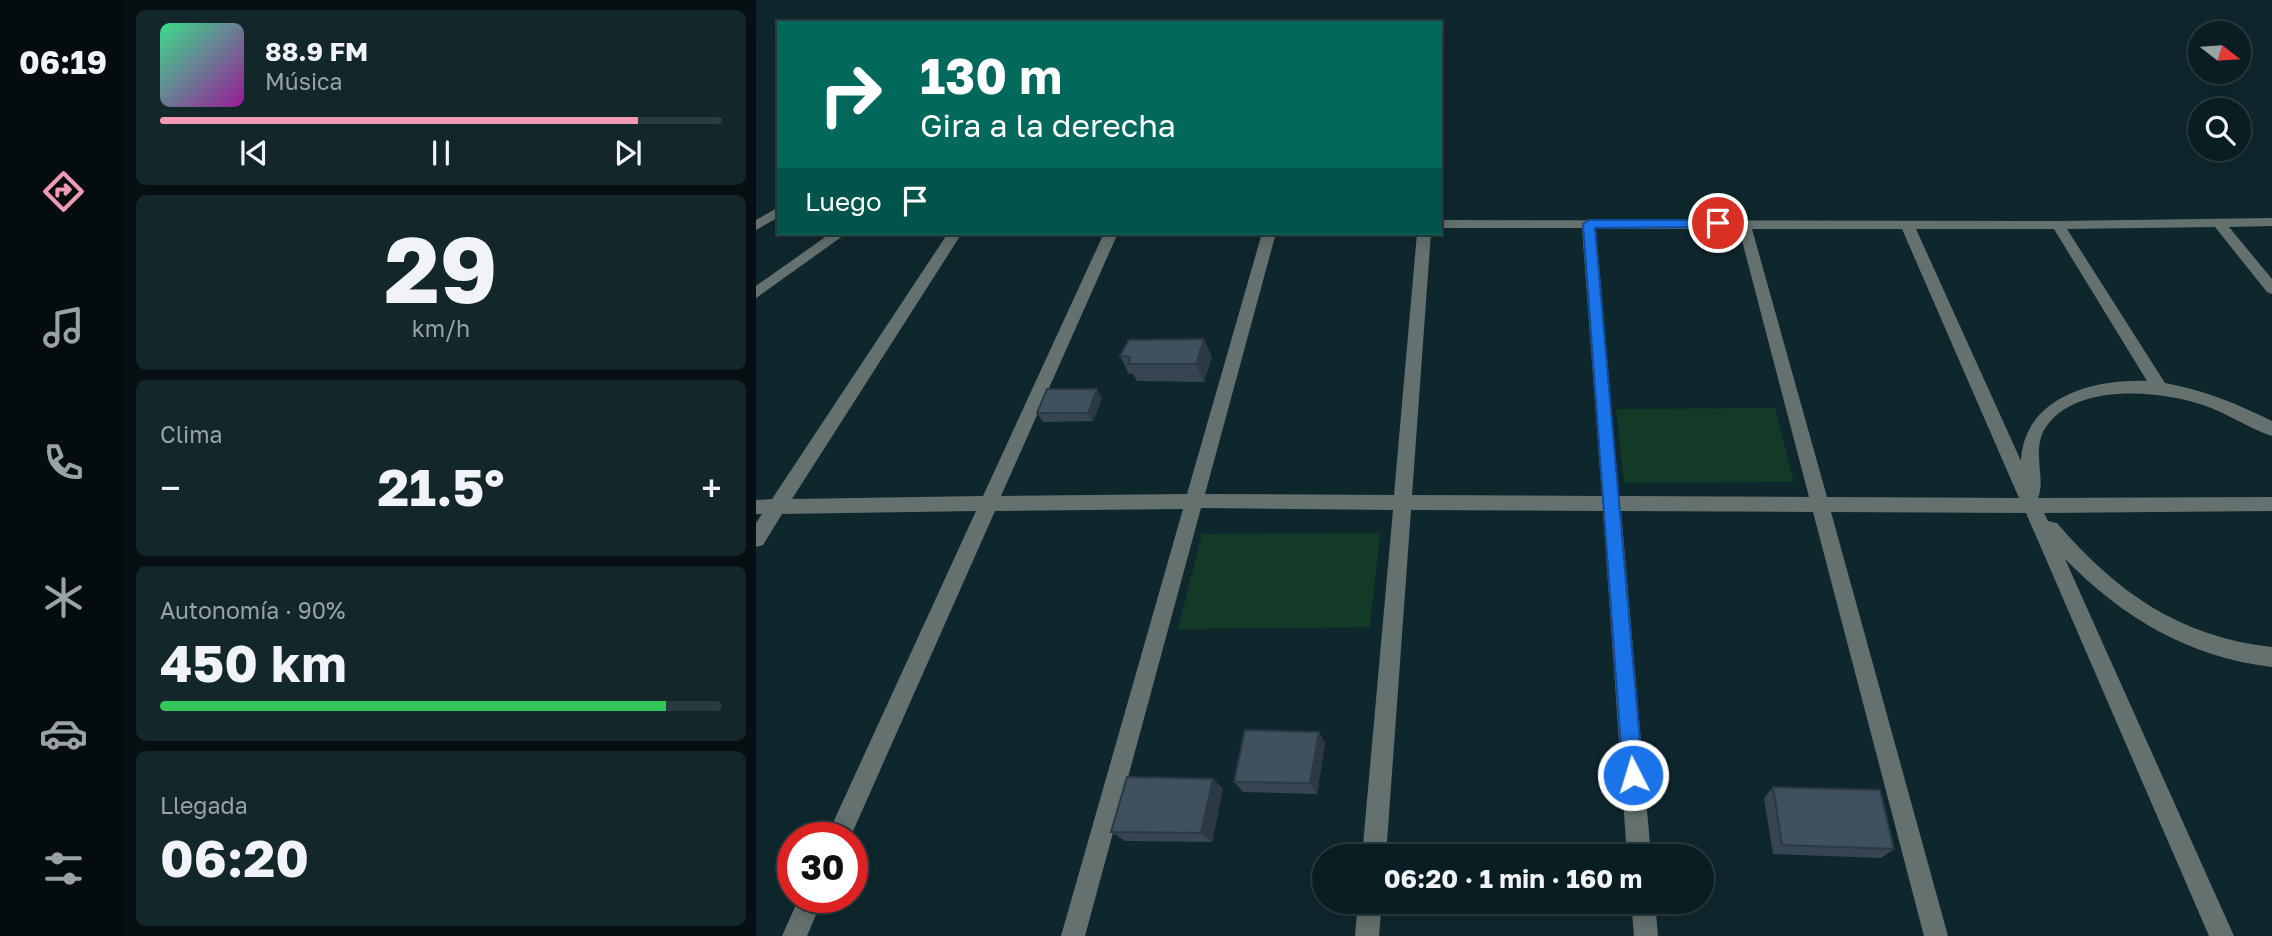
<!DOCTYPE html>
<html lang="es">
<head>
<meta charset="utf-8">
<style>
  body { margin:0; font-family:"Golos Text",sans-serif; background:#13262a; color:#f1f3f6; height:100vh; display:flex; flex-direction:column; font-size:26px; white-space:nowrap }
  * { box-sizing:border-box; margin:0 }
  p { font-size:23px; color:#99a2a5 }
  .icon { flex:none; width:38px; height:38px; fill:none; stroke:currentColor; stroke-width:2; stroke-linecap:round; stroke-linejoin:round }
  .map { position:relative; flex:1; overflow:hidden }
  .side { display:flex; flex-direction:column; gap:10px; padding:10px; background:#061013; width:630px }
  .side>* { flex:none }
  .hud { position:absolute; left:21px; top:21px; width:665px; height:214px; border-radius:0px; box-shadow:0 4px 18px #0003,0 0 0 2px #2a3b40; background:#00695c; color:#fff; overflow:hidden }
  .needle { width:46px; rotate:107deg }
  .buttons { position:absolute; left:1432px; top:21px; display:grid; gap:14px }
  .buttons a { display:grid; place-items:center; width:63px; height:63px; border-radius:50%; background:#0a1d22; box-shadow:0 4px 18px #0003,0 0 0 2px #2a3b40; font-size:35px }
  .speed { position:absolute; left:21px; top:822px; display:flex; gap:14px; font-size:35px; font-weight:700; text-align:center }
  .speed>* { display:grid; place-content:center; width:91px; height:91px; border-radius:50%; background:#0a1d22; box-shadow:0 4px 18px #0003,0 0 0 2px #2a3b40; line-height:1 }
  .speed .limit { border:10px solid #d22; background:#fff; color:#111 }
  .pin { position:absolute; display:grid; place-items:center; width:60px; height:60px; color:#fff; margin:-30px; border:4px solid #fff; border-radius:50%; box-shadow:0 2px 7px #0007 }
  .me { position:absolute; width:77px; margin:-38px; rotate:355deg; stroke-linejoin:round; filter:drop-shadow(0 0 5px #0008) }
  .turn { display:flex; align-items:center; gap:24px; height:147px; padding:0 28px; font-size:32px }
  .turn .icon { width:91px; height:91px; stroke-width:2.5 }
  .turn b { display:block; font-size:49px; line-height:60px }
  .then { display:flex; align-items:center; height:66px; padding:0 28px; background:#0003; gap:14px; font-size:26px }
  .big { font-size:52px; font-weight:700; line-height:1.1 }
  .side .tile { flex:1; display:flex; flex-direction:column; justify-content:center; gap:10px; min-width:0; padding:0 24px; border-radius:10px; background:#13262a }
  .side .dial { align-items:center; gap:0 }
  .dial b { font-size:91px; line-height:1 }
  .song { display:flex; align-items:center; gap:21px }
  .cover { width:84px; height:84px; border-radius:10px; background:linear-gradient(135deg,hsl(150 70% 55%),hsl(300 70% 35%)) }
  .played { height:7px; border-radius:4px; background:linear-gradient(90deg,#f09ab7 85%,#2a3b40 85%) }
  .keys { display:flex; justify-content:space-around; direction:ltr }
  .heat { display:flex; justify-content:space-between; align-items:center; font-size:38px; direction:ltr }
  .charge { height:10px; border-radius:5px; background:linear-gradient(90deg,#34c759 90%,#2a3b40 0) }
  .trip { position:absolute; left:556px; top:844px; width:402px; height:70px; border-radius:35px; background:#0a1d22; box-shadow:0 4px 18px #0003,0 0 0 2px #2a3b40; font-weight:700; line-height:70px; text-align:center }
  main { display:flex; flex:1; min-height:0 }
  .menu { display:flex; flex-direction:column; width:126px; justify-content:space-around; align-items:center; background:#040c0e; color:#99a2a5 }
  .menu .icon { width:49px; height:49px }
  .menu .selected { color:#f09ab7 }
  .menu b { font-size:32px; color:#f1f3f6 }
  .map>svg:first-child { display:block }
  .green { fill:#123a26 }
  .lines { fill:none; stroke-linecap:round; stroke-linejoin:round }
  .minor { fill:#65716f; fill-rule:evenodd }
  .wall { fill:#364551 }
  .shaded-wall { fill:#2c3842 }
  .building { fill:#3f505e; stroke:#2c3842; stroke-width:2 }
  .route { fill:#1a73e8; stroke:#114b97; stroke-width:2 }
</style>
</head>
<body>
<main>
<nav class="menu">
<b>06:19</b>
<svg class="icon selected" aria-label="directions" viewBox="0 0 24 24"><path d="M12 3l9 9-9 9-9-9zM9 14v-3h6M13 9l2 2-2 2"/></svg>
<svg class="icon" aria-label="music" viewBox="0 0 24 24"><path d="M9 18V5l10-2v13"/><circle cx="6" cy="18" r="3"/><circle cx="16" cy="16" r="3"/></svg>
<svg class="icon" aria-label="phone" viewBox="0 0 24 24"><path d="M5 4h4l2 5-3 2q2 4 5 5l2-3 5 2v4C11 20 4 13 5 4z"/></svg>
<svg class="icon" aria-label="climate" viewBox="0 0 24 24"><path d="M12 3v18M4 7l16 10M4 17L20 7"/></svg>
<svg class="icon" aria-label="car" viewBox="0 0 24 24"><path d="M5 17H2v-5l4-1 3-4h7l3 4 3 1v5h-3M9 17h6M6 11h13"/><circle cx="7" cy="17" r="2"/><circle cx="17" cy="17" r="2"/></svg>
<svg class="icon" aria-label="filters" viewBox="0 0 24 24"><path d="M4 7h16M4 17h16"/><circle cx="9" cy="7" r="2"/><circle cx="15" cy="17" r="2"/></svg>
</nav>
<section class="side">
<div class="tile">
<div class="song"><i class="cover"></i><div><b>88.9 FM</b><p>Música</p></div></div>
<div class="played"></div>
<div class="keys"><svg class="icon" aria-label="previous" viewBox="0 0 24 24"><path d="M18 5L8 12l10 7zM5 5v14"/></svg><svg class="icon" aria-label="pause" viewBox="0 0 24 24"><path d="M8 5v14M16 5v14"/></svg><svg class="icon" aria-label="next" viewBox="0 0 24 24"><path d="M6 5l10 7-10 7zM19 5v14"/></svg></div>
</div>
<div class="tile dial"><b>29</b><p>km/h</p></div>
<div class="tile"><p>Clima</p>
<div class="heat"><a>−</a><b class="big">21.5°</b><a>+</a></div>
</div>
<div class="tile"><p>Autonomía · 90%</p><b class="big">450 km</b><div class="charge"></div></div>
<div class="tile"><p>Llegada</p><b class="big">06:20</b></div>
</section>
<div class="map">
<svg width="1516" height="936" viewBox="0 0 1516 936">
  <rect width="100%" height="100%" fill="#0e272d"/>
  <path class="green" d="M1019,408L1038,482L868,483L860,409Z
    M624,533L614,627L422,629L446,534Z"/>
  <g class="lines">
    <path class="minor" d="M23,207V217L0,230V220Z
      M1516,218V226L1473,227L1516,279V294L1511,292L1459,227L1311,229L1409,383C1447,390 1482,404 1516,421V436C1492,428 1471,413 1447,405C1404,390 1316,382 1288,430C1276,453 1290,479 1282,498L1516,497V511L1288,513L1292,521L1301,523C1360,592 1424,637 1516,647V667C1433,657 1367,618 1309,559L1478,936H1453L1270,513L1075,512L1192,936H1168L1057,512L865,511L895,856H871L847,511L655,510L630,856H606L637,510L445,508L329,936H305L427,509L239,511L94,838H70L220,511L26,514L7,545L0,547V523L6,514H0V500L16,499L192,233H206L36,499L227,496L348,233H362L245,496L431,494L506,233H520L449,494L638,495L661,233H675L656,495L846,496L826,228H684V220L1302,221ZM840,229H983L1053,497L863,496ZM996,229H1146L1263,498L1071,497ZM1160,229H1298L1391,381C1337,379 1268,397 1265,461Z
      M75,233H91L0,298V286Z
      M43,898H67L51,936H26Z
      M602,901H626L623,936H599Z
      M875,901H899L902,936H878Z"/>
  </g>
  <path class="wall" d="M448,339L456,357L448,382L381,381L377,374H373L364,356Z
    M346,398L337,421L287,422L281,413Z
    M563,732L569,743L561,794L487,792L478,782Z
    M457,779L467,789L456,842L369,841L355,832Z
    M1017,787L1138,849L1125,858L1017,854L1008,798Z"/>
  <path class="shaded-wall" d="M448,339L456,357L448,382L440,364Z
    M341,389L346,398L337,421L332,413Z
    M563,732L569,743L561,794L554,783Z
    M457,779L467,789L456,842L445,833Z"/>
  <path class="building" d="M448,339L440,364H372L374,357L364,356L373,340Z
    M291,389H341L332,413H281Z
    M489,730L563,732L554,783L478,782Z
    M371,777L457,779L445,833L355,832Z
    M1017,787L1124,790L1138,849L1026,845Z"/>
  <path class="route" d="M833,220H962L968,223L962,227L839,228L887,775L884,782L877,785L870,782L867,775L827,224Z"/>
</svg>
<div class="buttons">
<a><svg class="needle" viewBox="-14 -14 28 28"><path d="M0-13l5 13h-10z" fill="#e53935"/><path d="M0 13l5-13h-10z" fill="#99a2a5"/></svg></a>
<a><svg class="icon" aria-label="search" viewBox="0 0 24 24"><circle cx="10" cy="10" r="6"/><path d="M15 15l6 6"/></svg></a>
</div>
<div class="speed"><div class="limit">30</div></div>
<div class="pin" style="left:962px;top:223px;background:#d93025"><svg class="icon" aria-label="arrive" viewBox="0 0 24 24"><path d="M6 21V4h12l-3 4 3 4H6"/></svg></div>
<svg class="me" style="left:877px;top:775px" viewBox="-20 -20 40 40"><circle r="17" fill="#1a73e8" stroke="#fff" stroke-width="3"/><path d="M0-11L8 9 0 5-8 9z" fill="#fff"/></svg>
<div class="trip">06:20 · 1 min · 160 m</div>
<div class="hud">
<div class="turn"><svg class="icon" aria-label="right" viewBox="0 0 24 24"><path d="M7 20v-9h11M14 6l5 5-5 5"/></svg><div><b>130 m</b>Gira a la derecha</div></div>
<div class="then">Luego<svg class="icon" aria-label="arrive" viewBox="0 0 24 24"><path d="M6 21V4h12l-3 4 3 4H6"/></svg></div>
</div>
</div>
</main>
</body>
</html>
